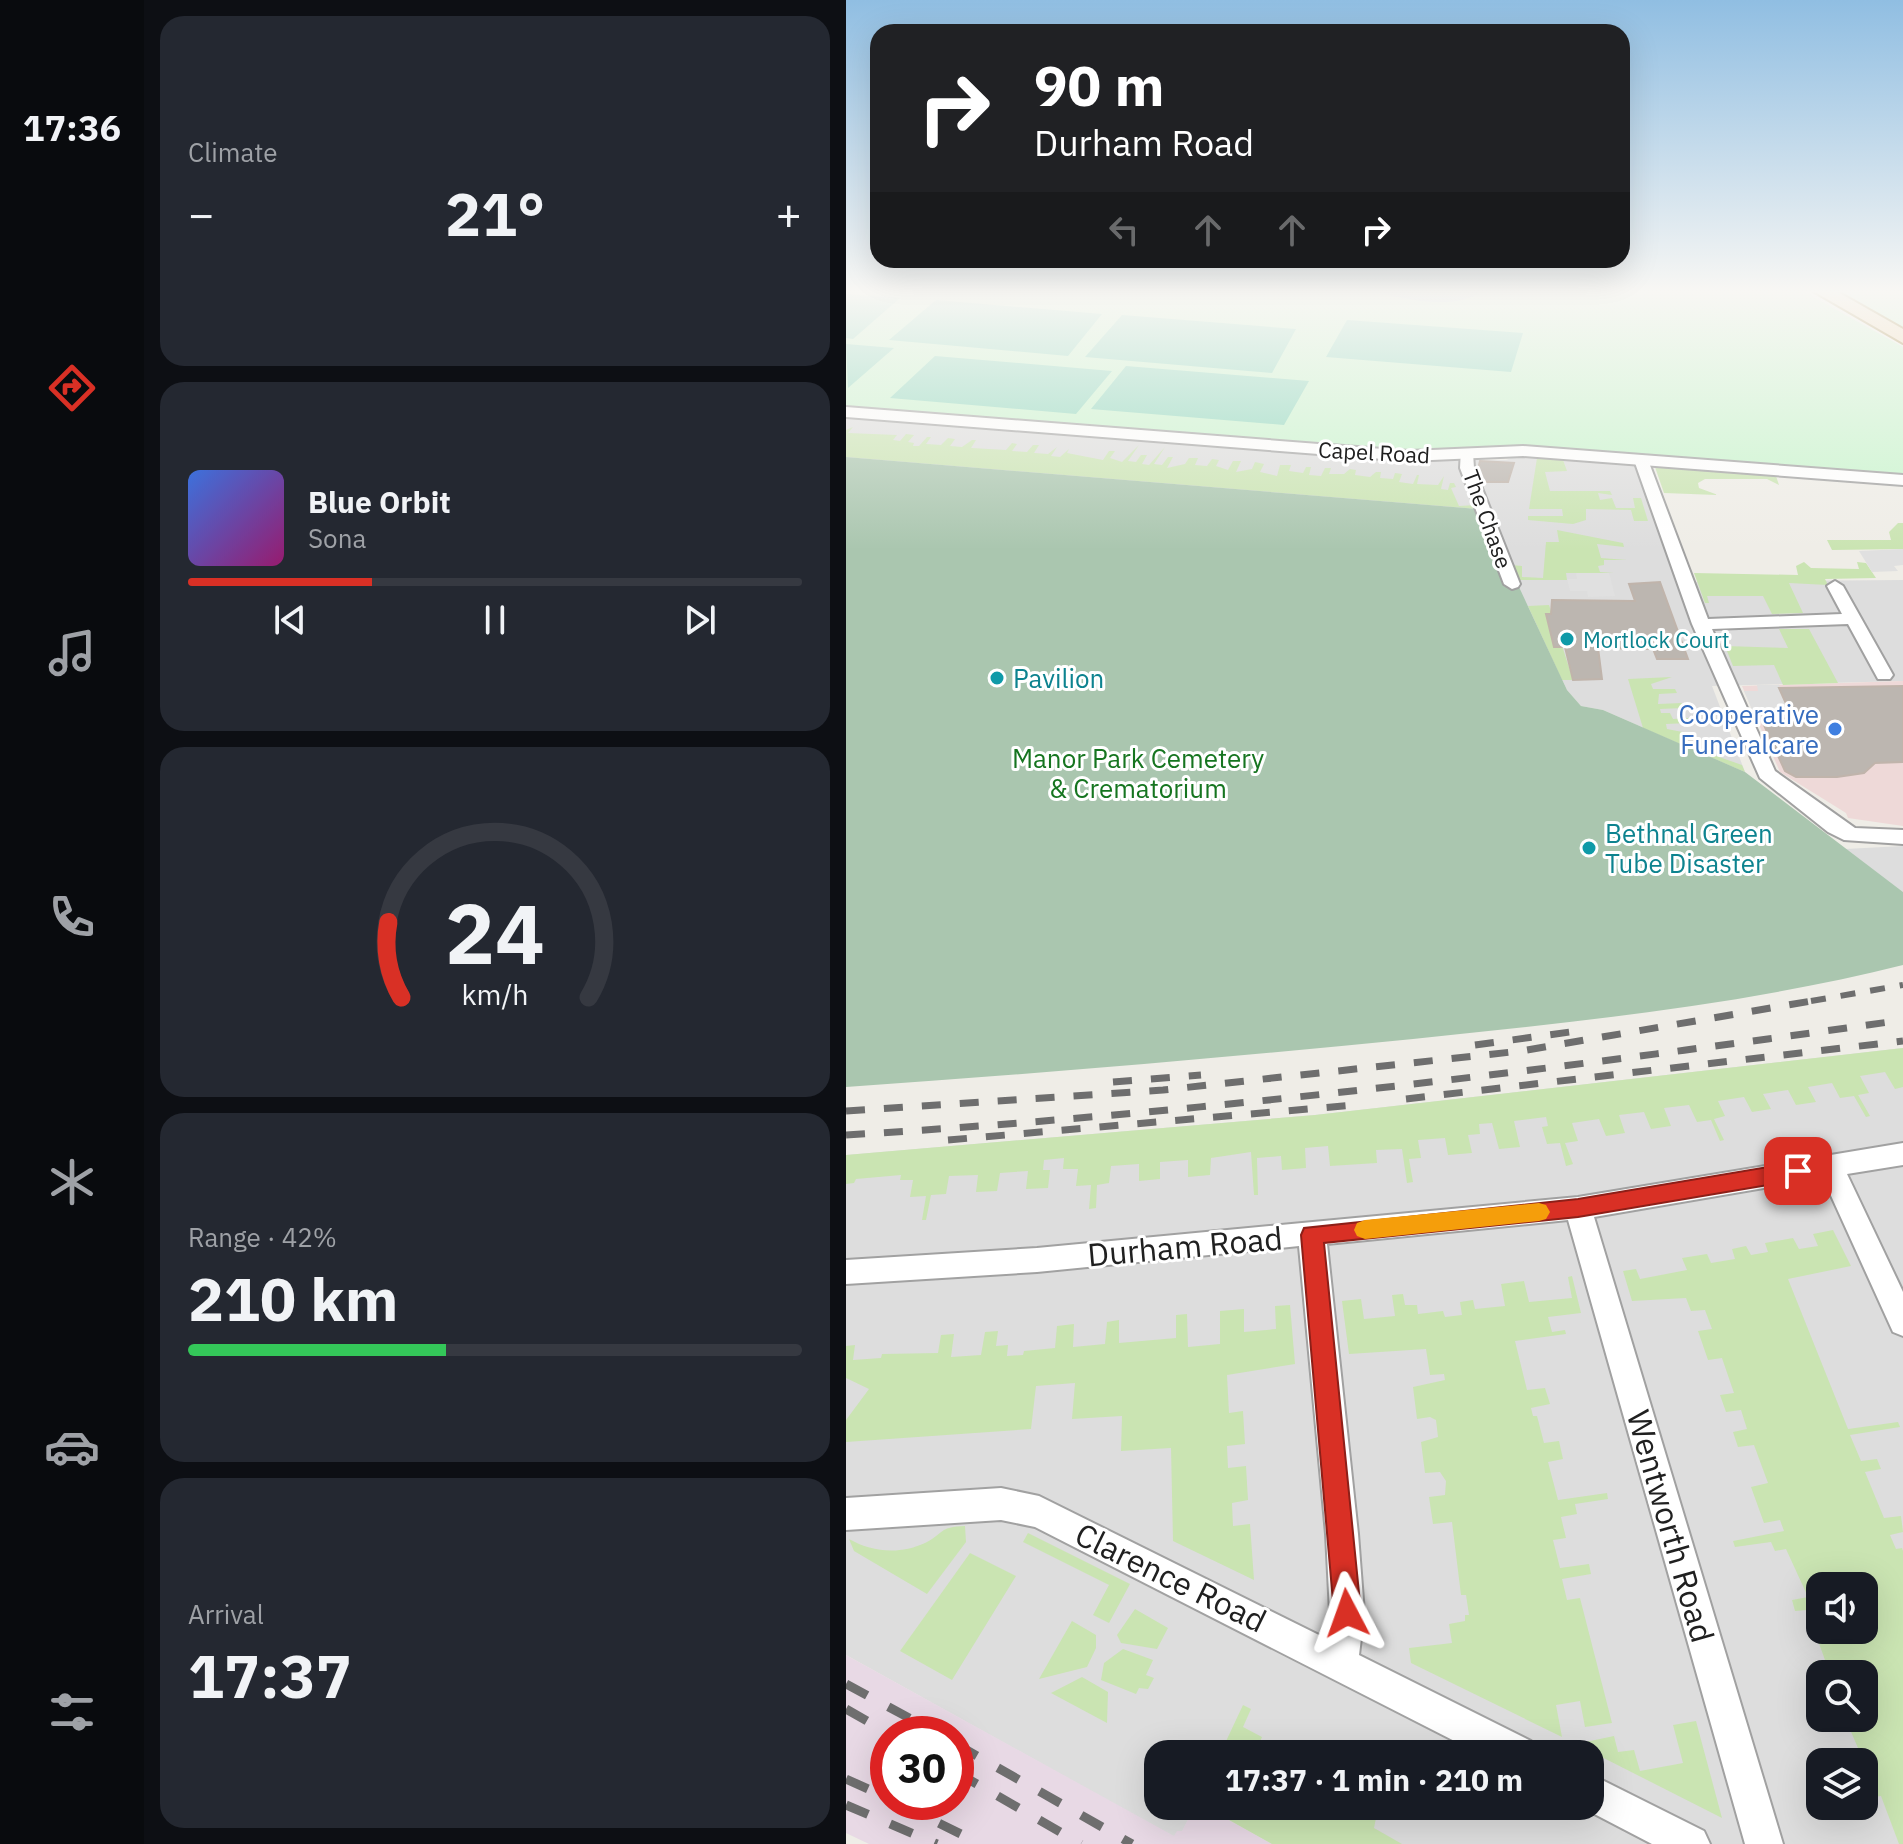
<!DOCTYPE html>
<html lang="en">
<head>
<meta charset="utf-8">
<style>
  body { margin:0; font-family:"IBM Plex Sans",sans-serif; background:#242831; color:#f1f3f6; height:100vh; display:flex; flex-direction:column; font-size:30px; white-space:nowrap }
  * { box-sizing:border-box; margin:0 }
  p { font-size:26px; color:#9ea1a6 }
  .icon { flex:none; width:44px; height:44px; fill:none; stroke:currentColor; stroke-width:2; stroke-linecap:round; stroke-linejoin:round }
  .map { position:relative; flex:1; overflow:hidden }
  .details { display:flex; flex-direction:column; gap:16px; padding:16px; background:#0d0f14; width:702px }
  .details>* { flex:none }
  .banner { position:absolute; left:24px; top:24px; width:760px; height:244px; border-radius:24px; box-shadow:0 8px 32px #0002; background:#202124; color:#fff; overflow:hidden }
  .buttons { position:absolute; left:960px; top:1572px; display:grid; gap:16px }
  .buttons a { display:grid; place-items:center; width:72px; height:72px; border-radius:16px; background:#171b24; box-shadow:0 8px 32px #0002; font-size:40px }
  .speed { position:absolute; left:24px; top:1716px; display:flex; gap:16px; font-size:40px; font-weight:700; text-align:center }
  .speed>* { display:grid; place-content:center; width:104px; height:104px; border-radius:50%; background:#171b24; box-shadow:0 8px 32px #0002; line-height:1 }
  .speed .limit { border:12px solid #d22; background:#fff; color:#111 }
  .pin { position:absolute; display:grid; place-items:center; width:68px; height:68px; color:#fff; margin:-34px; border-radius:16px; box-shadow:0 4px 12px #0006 }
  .me { position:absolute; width:88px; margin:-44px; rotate:356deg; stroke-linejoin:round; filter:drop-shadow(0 0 6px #0008) }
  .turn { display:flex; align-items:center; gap:28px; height:168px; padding:0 32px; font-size:36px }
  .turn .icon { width:104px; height:104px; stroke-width:2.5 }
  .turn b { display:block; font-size:56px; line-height:68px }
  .lanes { display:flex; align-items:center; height:76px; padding:0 32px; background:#0003; justify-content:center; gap:40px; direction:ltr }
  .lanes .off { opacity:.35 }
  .big { font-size:60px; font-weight:700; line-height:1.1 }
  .details .tile { flex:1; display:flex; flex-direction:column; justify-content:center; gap:12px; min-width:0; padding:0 28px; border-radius:24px; background:#242831 }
  .details .dial { align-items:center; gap:0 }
  .dial svg { height:208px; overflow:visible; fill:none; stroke:#363941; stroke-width:7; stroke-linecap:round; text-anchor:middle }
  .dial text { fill:#f1f3f6; stroke:none }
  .song { display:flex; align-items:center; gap:24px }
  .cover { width:96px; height:96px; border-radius:12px; background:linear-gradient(135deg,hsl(220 70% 55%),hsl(320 70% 35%)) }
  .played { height:8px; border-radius:4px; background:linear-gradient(90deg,#d93025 30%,#363941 30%) }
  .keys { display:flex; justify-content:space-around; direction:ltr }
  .heat { display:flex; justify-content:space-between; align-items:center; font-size:44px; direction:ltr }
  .charge { height:12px; border-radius:6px; background:linear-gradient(90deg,#34c759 42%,#363941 0) }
  .trip { position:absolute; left:298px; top:1740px; width:460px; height:80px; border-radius:24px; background:#171b24; box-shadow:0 8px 32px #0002; font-weight:700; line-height:80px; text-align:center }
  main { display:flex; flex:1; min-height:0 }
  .tab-bar { display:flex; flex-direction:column; width:144px; justify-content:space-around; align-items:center; background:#090b0e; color:#9ea1a6 }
  .tab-bar .icon { width:56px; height:56px }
  .tab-bar .current { color:#d93025 }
  .tab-bar b { font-size:36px; color:#f1f3f6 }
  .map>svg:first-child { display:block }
  .residential { fill:#ddd; fill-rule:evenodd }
  .commercial { fill:#eed9d8 }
  .industrial { fill:#e8d9e5; fill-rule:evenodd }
  .grass { fill:#cae4b2; fill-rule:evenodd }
  .cemetery { fill:#aac6af }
  .park { fill:#c8f5cd }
  .pitch { fill:#8cd7bc }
  .parking { fill:#e0e0e0 }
  .water { fill:#accdd9 }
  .building { fill:#bcb6b0; stroke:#c0b4ab; stroke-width:2 }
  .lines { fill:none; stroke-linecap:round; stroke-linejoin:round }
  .minor-casing { stroke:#a1a1a1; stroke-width:4 }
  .tertiary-casing { stroke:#a1a1a1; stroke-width:4 }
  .primary-casing { stroke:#8d660e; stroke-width:4 }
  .minor { fill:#fff; fill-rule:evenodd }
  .tertiary { fill:#fff; fill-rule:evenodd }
  .primary { fill:#f3d4a8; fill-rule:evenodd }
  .rail-far2 { stroke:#6e6e6e; stroke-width:6; stroke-dasharray:15 15; stroke-linecap:butt }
  .rail-far1 { stroke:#6e6e6e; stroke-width:7; stroke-dasharray:19 19; stroke-linecap:butt }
  .rail { stroke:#6e6e6e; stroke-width:9; stroke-dasharray:24 24; stroke-linecap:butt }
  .route { fill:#d93025; stroke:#8d1f18; stroke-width:2 }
  .slow { fill:#f59e0b }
  .culture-dot { fill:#0f9aa8; stroke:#fff; stroke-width:3 }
  .shop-dot { fill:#3f7fe0; stroke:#fff; stroke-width:3 }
  .labels { text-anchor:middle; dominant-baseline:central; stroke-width:6; stroke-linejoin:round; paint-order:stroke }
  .far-street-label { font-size:22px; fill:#202020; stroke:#fff }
  .far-culture-label { font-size:22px; fill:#0d838f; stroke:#fff; text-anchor:start }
  .culture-label { font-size:26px; fill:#0d838f; stroke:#fff; text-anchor:start }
  .shop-label { font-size:26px; fill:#366cbe; stroke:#fff; text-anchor:end }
  .park-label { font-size:26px; fill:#167520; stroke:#fff }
  .near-street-label { font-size:32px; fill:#202020; stroke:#fff }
</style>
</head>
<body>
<main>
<nav class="tab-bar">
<b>17:36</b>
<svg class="icon current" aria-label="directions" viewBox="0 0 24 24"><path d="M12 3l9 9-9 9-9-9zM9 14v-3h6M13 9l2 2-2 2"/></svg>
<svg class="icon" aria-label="music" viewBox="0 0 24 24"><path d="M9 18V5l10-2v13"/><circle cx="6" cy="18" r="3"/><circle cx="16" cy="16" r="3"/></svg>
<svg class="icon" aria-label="phone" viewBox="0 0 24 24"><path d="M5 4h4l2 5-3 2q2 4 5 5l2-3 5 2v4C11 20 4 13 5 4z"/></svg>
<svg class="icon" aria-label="climate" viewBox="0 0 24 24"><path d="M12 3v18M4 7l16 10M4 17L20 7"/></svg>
<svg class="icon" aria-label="car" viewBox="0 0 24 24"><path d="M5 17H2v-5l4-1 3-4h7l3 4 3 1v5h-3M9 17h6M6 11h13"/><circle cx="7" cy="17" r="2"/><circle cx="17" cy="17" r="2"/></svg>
<svg class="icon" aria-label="filters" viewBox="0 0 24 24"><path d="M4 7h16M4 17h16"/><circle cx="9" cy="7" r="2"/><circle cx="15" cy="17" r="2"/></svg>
</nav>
<section class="details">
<div class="tile"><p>Climate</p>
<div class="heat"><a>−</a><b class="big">21°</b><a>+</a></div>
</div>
<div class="tile">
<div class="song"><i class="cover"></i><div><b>Blue Orbit</b><p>Sona</p></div></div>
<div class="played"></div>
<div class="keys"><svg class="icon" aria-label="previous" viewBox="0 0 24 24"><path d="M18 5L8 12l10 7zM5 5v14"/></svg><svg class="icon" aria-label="pause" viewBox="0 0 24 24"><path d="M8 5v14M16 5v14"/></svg><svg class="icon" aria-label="next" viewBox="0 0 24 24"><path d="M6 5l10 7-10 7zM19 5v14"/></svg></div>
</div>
<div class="tile dial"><svg viewBox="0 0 100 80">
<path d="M14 69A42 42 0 1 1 86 69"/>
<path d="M14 69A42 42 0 0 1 9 40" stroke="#d93025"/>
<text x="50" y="56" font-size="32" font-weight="700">24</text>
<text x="50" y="72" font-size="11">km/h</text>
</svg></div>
<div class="tile"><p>Range · 42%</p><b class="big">210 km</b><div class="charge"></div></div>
<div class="tile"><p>Arrival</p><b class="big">17:37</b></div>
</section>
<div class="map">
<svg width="1057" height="1844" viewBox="0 0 1057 1844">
  <rect width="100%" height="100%" fill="#efede7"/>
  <path class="residential" d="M0,416L564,460H660L674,455L791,464L830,582L1057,580V681L866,686L899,772L757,710L735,706L721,690L682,606L659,587L632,509L0,457Z
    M1057,846V892L999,849Z
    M1057,1048V1844H426L358,1806H744V1754H312V1806H349L336,1832L328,1837L0,1655V1155L469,1115ZM974,1586H1018V1630H974ZM974,1674H1018V1718H974ZM974,1762H1018V1806H974Z"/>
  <path class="commercial" d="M1057,681V826L1002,818L1000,813L934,772L896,686Z"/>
  <path class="industrial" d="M0,1655L328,1836L331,1831H336L349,1806H358L426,1844H23L0,1833ZM42,1734H110V1802H42Z"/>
  <path class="grass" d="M7,427L2,433L51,435L47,440L54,441L60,434L68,435L62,442L68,443L67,446H73L81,437H85L80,444L95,445L102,438L109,439L104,446L116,447L126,440H130L125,448L160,450L166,443L171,444L166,451L181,452L187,445H193L188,453L202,454L211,447L205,456L214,457L223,449L221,453L257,460L263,451H269L264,458L276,462L293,445L282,461L290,462L295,455H301L296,464L303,465L319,447L308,464L316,465L322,457H327L321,468L339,464L343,458H352L349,465L361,466L366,459L373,460L370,466L382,470L387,461H395L390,472L406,469L409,462L418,464L414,472L431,476L434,465H445L443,471L457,473L460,467H465L463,475L475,476L479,468H485L483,474H498L504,469L510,470L509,475L524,477L530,472H535L534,478L547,479L549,473L556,474L553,482L567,484L571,475H573L571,484L592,485L598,476L595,489L602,490L604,483H608L610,487L605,488L613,506L630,505L632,509L0,457V430Z
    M691,458L717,460L721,471L699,472L704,491H764L766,495L752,493L754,500L766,498L770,508H789L787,498H795L802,521H788L785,510L740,509V520L727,524L682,520V516H717L716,509H683Z
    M809,467L930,476L933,485L921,479H859L852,483L853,488L872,495L818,493Z
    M1052,523H1057V549L986,550L981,540H1045L1043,532Z
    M711,530L777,543L778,547L751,544L755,558L781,560H758V565L752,566L754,572L768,573H720L721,580H671L665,565L676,566V577L697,578L700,542H713Z
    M958,562L965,568L1013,569L1011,562L1020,563L1030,578L979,579L982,585L943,583L957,613L926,614L917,596H861L863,603H859L848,573L952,575L950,566Z
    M703,605L727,680H716L682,606Z
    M933,629H963L992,683L937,685L928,665L887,666L879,646L942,648Z
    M826,677L805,684L807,689H829L831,693L813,694L812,704L836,703L837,708L814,709L815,713H824L827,719L842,718L843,723L820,724L821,729L847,734L840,736L842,744L850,743L853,750L896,765L899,772L797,728L782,679Z
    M1057,1048V1087L1049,1089L1039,1072L1014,1076L1023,1093L1012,1095L1024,1116L1020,1117L1008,1096L994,1098L986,1083L962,1087L970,1102L950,1105L942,1090L917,1094L925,1109L906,1112L898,1097L872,1101L879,1116L868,1119L878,1140L874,1141L865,1120L851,1122L843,1105L818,1108L825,1126L805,1129L798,1112L773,1115L779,1133L760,1136L753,1119L726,1123L732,1141L719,1143L727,1164L720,1166L714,1143L701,1144L696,1127L702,1126L700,1117L668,1121L674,1147L653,1149L646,1123L633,1124L634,1134L622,1135L626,1153L602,1155L599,1138L572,1140L575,1158L563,1159L567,1182L561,1183L556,1149L530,1150L531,1163L484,1166L482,1146L459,1148L460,1168L436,1170L435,1156L411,1158L412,1195H408L405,1152L365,1158L364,1175L342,1177V1160L314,1162V1179L293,1181V1164L265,1166L263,1183L251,1185L250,1208L243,1209L245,1185L230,1186L232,1169H217L218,1158L198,1160L197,1170H204L202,1188L180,1189L182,1171L154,1173L151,1191L130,1192L132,1175L103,1176L100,1194L85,1195L80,1220H76L80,1196L64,1197L67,1180H54L55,1175L10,1179L8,1183L0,1184V1155L469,1115Z
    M987,1230L1005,1266L942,1279L1002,1429L1052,1422L1054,1427L1004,1435L1015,1461L1031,1459L1035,1469L1019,1472L1038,1518L1055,1516L1057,1532L1044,1535L1050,1549L1056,1548L1057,1551V1844H1053L1035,1796L1018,1798V1762L1003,1727L1006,1726L1004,1718H1018V1674H983L980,1666L969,1667L967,1662L979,1660L961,1610L949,1611L946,1600L962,1597L940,1549L929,1551L925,1542L889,1547L887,1541L938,1531L934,1520L918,1523L905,1487L922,1483L908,1445L892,1447L887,1432L901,1429L895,1410L880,1412L874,1395L888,1393L876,1358L862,1360L852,1331L866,1329L859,1310L845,1311L840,1298L786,1301L777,1271L790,1269L794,1279L841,1270L836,1258L861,1254L865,1263L889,1259L886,1249L900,1246L905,1255L922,1252L919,1243L947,1238L953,1249L972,1246L967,1234ZM974,1586H1018V1630H974Z
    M726,1276L735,1313L702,1317L706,1332L719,1330L720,1334L669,1341L681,1390L699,1388L704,1404L685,1408L687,1416H691L698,1443L713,1441L717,1459L702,1462L712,1500L761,1493L762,1499L729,1504L731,1514L715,1517L720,1538L707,1540L714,1568L743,1564L745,1574L716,1579L721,1600L734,1598L766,1723L739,1727L734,1701L710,1705L716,1737L565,1663L563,1648L606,1643L603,1624L619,1621V1615H623L620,1595H615L606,1522L587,1524L583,1497L599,1495L600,1481L594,1472L579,1473L575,1442L592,1437L590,1420L584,1417L571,1419L567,1387L599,1380L598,1374L584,1375L580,1349L503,1354L496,1301L515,1299L518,1319L549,1316L546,1295L557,1294L559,1305H571L572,1314L597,1311L599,1317L616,1315L614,1302L627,1300L629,1309L659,1306L655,1284L678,1281L683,1302L726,1298L722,1277Z
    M444,1305L449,1364L381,1375L383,1413L397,1411L399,1444L381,1446L382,1468L400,1466L402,1500L386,1503L387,1526L404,1524L408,1580L327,1541L325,1448L275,1451L276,1416L226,1419L229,1383L190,1386L185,1429L0,1442V1420L23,1389L0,1378V1346L9,1345L7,1360L35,1358L36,1354L92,1353L95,1335L108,1334L105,1357L135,1355L139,1332L152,1331L150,1346L162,1345L161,1356L177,1355L178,1351L209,1348L211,1326L228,1324L227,1347L259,1344L261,1322L273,1320V1343L330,1338V1315L341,1314L342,1347L374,1344V1311L398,1309V1332L430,1329L429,1306Z
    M119,1526L120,1542L81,1594L8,1551L3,1539C26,1552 53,1555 79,1543C99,1533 92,1527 119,1526Z
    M182,1533L284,1584L263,1623L247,1615L263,1585L177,1542Z
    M124,1553L170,1576L106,1680L54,1651Z
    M289,1609L322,1628L311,1649L275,1643L271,1635Z
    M226,1621L250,1635V1648L241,1667L193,1679Z
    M277,1649L307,1660L300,1675L308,1678L302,1689L293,1688L290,1694L255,1680L258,1663Z
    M236,1677L262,1692L261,1723L205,1693Z
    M397,1705L405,1709L397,1727L416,1737L409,1754H374Z
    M850,1721L876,1818L730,1744L768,1736L772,1752L788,1750L794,1771L837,1763L827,1725Z
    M358,1806H518L531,1813L528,1828L556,1844H426Z"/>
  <path class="cemetery" d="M0,457L632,509L659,587H673L721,690L735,706L757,710L899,772L1057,892V965C897,1005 731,1022 567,1039C378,1058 189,1074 0,1087Z"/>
  <path class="park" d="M0,291H957L1057,347V476L659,446L575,452L0,408Z
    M990,291H1057V327Z"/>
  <path class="pitch" d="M0,294L54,298L7,339L0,338Z
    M90,300L256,314L222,356L43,340Z
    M276,315L450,329L426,373L239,357Z
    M501,320L677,333L665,372L480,357Z
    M0,344L48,348L2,388Z
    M89,356L266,371L230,414L44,398Z
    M280,366L463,381L438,425L245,409Z"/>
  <path class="parking" d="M1057,549V565L1048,566L1052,571L1026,572L1013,551Z
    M730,573H763L769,596L742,597L741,591H724L721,579H731Z
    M911,685H933L946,717L917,723L910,719L898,691H912Z"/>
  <path class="water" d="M524,291H637C606,312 558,298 524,291Z"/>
  <path class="building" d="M634,461L668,463L662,482H637L632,469Z
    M814,582L842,659H811L807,649L752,648L756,679L727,680L719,647H708L700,614H705L706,600L789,601L783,584Z
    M1057,686V762L1029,763L1018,773L991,777H950L939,771L917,723L946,717L933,688Z"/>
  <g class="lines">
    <defs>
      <path id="minor" d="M615,450L627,453L628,468L674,584L672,587L666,589L658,584L614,468Z
        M795,456L802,460L862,619L996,614L981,586L989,581L997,586L1047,675L1044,679H1032L1002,624L866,629L929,771L1009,828L1057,830V844L998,840L982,832L914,778L846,624L788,460Z
        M1057,1143V1165L1001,1174L1057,1292V1336L1047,1332L977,1178L748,1217L937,1844H899L722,1220L481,1244L512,1534L518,1613L513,1655L685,1741L690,1754H634L189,1527L155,1520L0,1530V1498L155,1488L193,1496L481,1639L484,1613L480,1534L453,1246L191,1272L0,1284V1260L191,1248L732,1197Z
        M744,1774L858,1831L864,1844H806L733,1806H744Z"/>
      <path id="tertiary" d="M0,407L563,451L677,446L1057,475V485L677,456L563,461L0,417Z"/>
      <path id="primary" d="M967,291H990L1057,329V343Z"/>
    </defs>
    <use href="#minor" class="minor-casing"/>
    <use href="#tertiary" class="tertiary-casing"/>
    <use href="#primary" class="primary-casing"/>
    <use href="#minor" class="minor"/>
    <use href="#tertiary" class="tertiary"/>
    <use href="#primary" class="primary"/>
    <path class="rail-far2" d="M965,1001L1057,985"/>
    <path class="rail-far1" d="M629,1045L724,1032
      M267,1082L355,1075
      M560,1099L1057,1041
      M0,1111L317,1090L675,1051L977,999
      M0,1135C354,1114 706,1070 1057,1020
      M102,1140L509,1105"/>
    <path class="rail" d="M0,1684L93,1734
      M0,1709L44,1734
      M110,1744L286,1844
      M110,1772L235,1844
      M0,1779L42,1798
      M50,1802L135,1844
      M0,1805L91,1844"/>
  </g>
  <linearGradient id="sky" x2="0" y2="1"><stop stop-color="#90bee2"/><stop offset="0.53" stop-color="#f8f7f4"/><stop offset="1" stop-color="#f8f7f4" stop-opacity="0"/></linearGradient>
  <rect width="1057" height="550" fill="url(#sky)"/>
  <path class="route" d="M952,1162L960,1165L963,1171L960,1178L952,1180L732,1217L478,1243L515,1613L511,1623L501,1627L492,1623L488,1613L455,1235L458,1228L732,1199Z"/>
  <path class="slow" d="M693,1203L700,1205L704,1212L700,1219L693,1221L519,1239L511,1236L508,1230L511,1223L519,1220Z"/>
  <g class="culture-dot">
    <circle cx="721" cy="639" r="8"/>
    <circle cx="151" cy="678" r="8"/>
    <circle cx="743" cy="848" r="8"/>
  </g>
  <circle class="shop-dot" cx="989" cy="729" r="8"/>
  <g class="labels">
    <g class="far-street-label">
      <text transform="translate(528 452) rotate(3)">Capel Road</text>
      <text transform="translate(642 519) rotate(70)">The Chase</text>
    </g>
    <g class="far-culture-label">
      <text x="737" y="639">Mortlock Court</text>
    </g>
    <g class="culture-label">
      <text x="167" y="678">Pavilion</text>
      <text x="759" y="833">Bethnal Green<tspan x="759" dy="30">Tube Disaster</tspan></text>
    </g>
    <g class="shop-label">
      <text x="973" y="714">Cooperative<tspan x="973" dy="30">Funeralcare</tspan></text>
    </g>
    <g class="park-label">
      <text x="292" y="758">Manor Park Cemetery<tspan x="292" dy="30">&amp; Crematorium</tspan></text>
    </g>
    <g class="near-street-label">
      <text transform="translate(339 1246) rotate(-5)">Durham Road</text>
      <text transform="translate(825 1526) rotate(74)">Wentworth Road</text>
      <text transform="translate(325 1577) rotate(26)">Clarence Road</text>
    </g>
  </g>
</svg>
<div class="buttons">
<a><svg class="icon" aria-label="sound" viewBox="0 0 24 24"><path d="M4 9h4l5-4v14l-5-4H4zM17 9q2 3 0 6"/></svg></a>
<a><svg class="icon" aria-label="search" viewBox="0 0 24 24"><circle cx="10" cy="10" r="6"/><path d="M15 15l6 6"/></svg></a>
<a><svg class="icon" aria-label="layers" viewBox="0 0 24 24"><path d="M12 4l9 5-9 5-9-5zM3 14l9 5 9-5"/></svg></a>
</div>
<div class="speed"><div class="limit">30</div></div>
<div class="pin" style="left:952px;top:1171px;background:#d93025"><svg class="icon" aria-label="arrive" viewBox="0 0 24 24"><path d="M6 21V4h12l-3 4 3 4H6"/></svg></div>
<svg class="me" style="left:501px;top:1613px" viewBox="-20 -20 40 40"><path d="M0-17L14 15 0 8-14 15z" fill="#d93025" stroke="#fff" stroke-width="4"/></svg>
<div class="trip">17:37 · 1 min · 210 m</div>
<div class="banner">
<div class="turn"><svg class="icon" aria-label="right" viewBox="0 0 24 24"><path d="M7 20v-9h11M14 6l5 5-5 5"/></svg><div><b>90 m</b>Durham Road</div></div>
<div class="lanes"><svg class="icon off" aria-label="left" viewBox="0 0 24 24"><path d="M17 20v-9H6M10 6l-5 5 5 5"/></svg><svg class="icon off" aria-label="ahead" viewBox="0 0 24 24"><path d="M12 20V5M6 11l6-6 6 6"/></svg><svg class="icon off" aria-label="ahead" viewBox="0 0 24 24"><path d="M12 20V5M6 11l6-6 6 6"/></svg><svg class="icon" aria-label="right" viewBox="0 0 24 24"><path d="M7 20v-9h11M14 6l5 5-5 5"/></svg></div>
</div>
</div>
</main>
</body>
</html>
